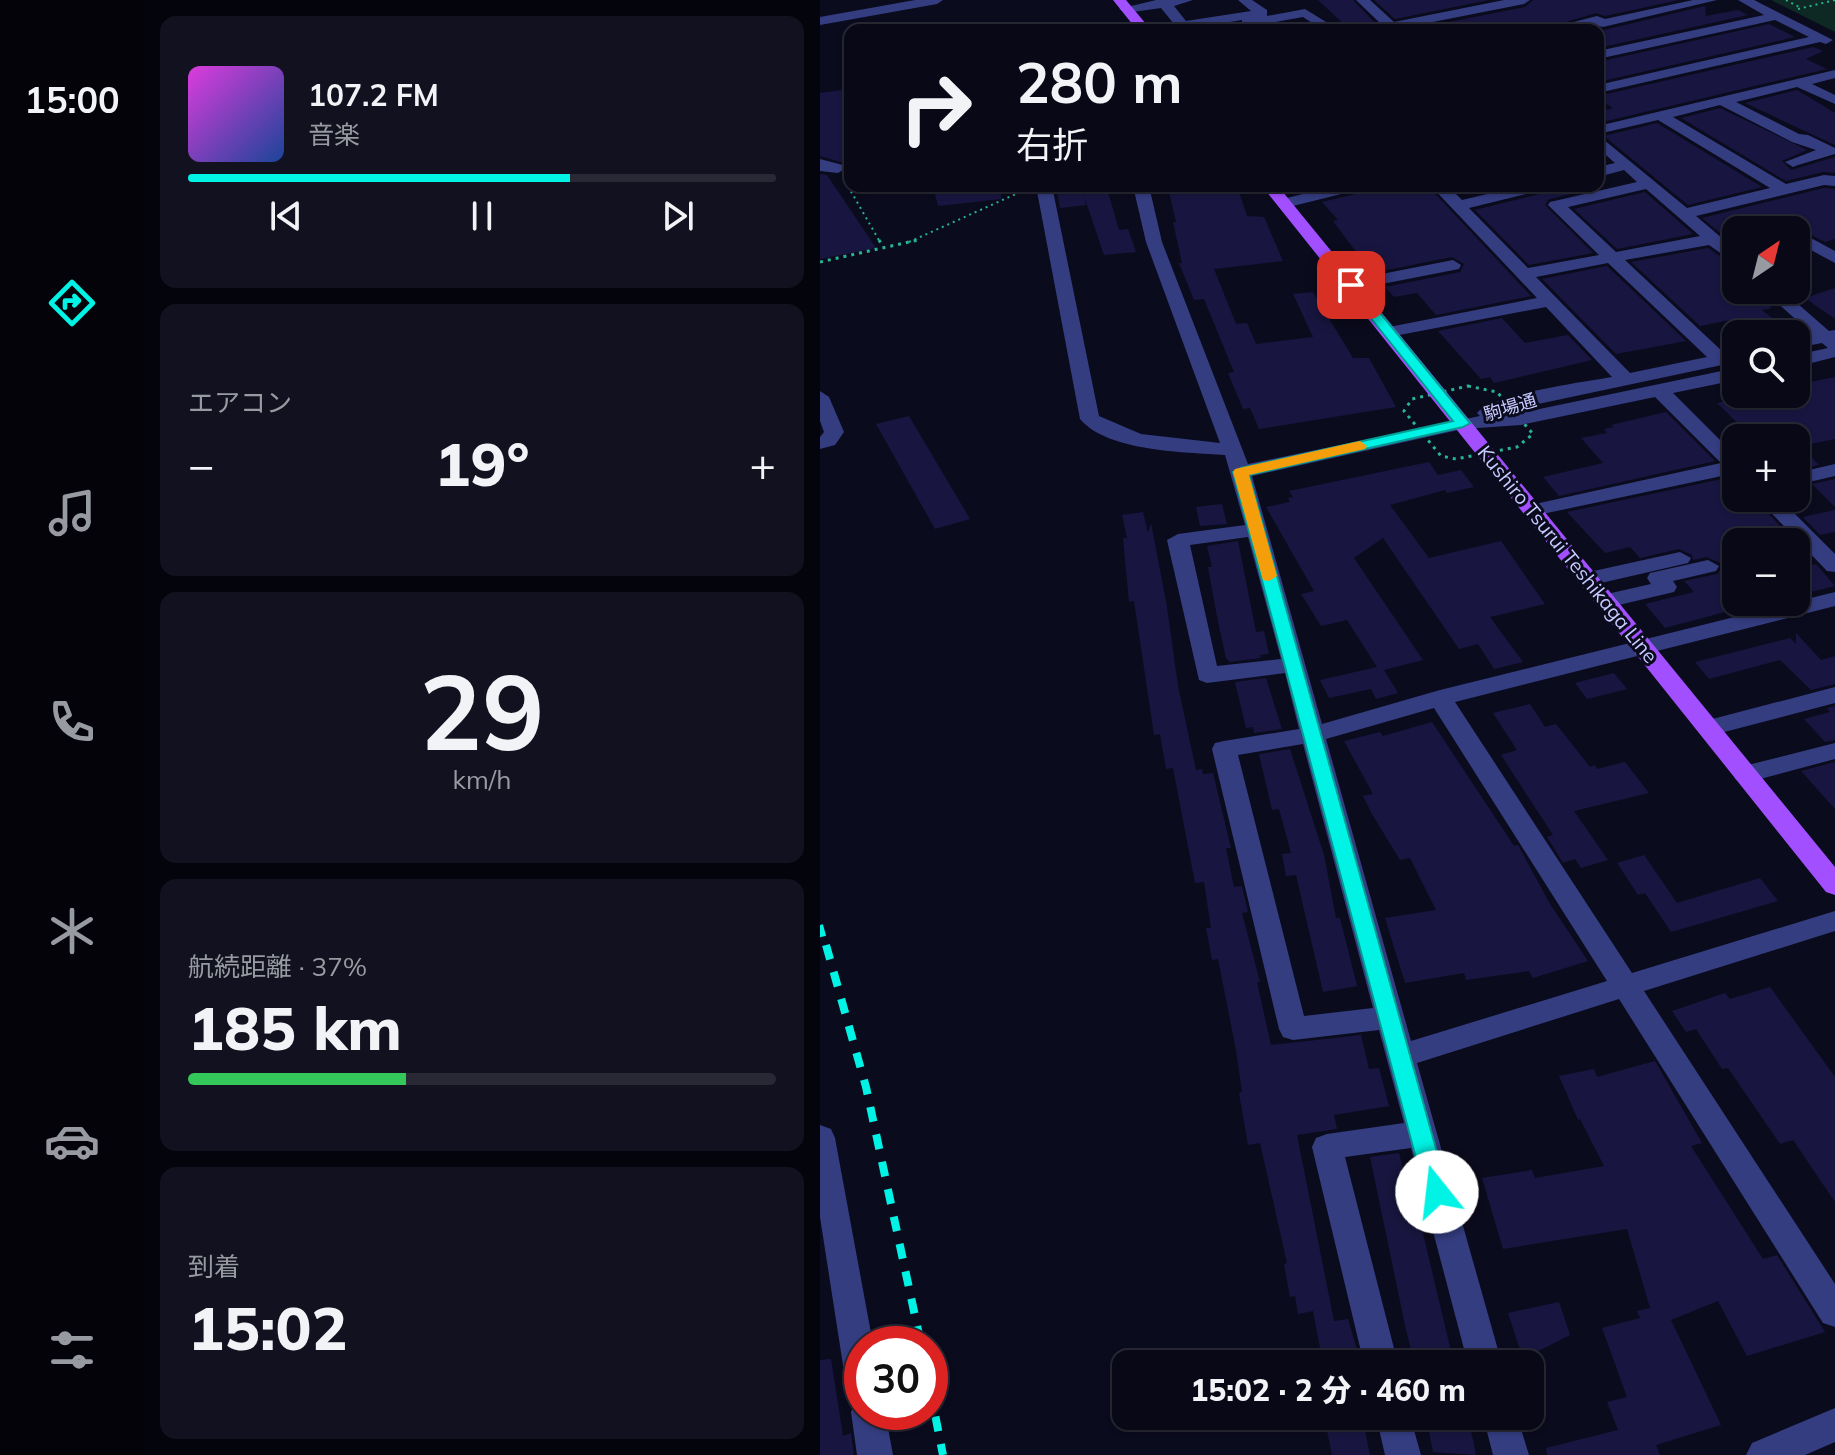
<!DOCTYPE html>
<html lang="ja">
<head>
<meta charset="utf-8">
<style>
  body { margin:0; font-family:Mulish,"Noto Sans JP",sans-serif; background:#11111f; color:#f1f3f6; height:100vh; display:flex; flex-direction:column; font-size:30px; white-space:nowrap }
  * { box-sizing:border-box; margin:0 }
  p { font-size:26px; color:#989aa1 }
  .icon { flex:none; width:44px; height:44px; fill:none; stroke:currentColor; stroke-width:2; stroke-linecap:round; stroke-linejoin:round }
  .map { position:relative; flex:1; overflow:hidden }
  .drawer { display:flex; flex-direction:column; gap:16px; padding:16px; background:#04040c; width:676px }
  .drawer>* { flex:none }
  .hud { position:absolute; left:24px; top:24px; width:760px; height:168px; border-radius:16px; box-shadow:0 2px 6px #0004,0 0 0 2px #292935; background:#080816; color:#f1f3f6; overflow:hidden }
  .needle { width:52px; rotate:35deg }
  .tools { position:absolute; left:902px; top:216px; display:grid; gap:16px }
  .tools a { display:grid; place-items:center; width:88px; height:88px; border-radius:16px; background:#080816; box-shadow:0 2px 6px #0004,0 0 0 2px #292935; font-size:40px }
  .speed { position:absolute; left:24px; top:1326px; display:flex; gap:16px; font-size:40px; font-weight:700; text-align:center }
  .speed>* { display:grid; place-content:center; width:104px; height:104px; border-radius:50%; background:#080816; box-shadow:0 2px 6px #0004,0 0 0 2px #292935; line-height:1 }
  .speed .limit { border:12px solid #d22; background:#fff; color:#111 }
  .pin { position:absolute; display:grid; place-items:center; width:68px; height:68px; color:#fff; margin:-34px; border-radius:16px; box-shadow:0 4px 12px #0006 }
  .me { position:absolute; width:88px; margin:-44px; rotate:344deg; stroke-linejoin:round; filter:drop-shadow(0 0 6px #0008) }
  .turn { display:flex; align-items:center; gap:28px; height:168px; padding:0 40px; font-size:36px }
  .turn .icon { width:104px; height:104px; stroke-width:2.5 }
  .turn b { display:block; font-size:56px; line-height:68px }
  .big { font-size:60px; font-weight:800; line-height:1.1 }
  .drawer .tile { flex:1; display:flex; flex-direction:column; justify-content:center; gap:12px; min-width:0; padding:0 28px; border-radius:16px; background:#11111f }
  .drawer .dial { align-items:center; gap:0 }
  .dial b { font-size:104px; line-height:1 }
  .song { display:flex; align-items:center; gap:24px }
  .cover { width:96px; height:96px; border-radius:12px; background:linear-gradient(135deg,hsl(300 70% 55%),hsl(220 70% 35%)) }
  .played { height:8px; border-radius:4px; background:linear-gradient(90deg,#00f3e4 65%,#292935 65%) }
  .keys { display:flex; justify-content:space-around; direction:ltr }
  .heat { display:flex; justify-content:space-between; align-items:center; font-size:44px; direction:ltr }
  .charge { height:12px; border-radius:6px; background:linear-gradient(90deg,#34c759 37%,#292935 0) }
  .trip { position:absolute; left:292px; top:1350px; width:432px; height:80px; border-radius:16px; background:#080816; box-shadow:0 2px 6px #0004,0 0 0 2px #292935; font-weight:800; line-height:80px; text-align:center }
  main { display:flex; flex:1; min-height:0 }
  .tab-bar { display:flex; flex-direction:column; width:144px; justify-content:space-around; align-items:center; background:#030309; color:#989aa1 }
  .tab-bar .icon { width:56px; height:56px }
  .tab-bar .on { color:#00f3e4 }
  .tab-bar b { font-size:36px; color:#f1f3f6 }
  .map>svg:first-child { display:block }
  .green { fill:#0e2823 }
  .building { fill:#181640 }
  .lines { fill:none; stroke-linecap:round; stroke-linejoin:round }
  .path-far1 { stroke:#27b494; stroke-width:2; stroke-dasharray:2 4; stroke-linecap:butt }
  .path { stroke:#27b494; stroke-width:3; stroke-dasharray:3 5; stroke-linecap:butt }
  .minor { fill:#343d80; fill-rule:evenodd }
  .major { fill:#a14fff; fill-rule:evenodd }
  .rail-far1 { stroke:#00f3e4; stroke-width:6; stroke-dasharray:12 10; stroke-linecap:butt }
  .rail { stroke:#00f3e4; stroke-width:8; stroke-dasharray:15 13; stroke-linecap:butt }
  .route { fill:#00f3e4; stroke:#009e94; stroke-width:2 }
  .slow { fill:#f59e0b }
  .labels { text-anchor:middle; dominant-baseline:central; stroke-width:6; stroke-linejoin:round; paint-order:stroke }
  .far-street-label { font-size:18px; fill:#c8cbff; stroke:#0b0b1e }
  .street-label { font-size:20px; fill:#c8cbff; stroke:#0b0b1e }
</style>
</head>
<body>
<main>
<nav class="tab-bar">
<b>15:00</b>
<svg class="icon on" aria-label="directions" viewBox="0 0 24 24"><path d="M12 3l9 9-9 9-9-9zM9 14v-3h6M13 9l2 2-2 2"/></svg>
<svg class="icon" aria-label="music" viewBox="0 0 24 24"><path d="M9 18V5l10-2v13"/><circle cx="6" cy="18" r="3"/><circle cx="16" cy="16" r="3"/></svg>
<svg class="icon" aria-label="phone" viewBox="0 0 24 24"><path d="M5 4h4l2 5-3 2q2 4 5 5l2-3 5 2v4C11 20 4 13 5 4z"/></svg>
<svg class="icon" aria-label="climate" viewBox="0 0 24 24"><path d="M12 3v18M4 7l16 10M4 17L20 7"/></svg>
<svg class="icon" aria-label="car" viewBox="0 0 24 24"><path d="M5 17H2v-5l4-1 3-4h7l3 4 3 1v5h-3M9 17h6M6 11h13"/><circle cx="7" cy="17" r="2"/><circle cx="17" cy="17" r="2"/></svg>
<svg class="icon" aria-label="filters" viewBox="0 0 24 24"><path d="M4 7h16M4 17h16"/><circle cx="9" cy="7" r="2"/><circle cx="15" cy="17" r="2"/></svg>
</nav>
<section class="drawer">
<div class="tile">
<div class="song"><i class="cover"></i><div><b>107.2 FM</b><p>音楽</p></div></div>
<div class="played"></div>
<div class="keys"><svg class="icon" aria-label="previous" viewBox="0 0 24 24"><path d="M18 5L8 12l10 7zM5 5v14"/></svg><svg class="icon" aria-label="pause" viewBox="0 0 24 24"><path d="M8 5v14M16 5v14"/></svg><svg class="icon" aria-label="next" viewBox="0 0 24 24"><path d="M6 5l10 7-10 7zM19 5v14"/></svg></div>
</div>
<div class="tile"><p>エアコン</p>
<div class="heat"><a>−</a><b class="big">19°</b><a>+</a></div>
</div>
<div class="tile dial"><b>29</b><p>km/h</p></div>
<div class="tile"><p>航続距離 · 37%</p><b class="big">185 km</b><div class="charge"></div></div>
<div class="tile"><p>到着</p><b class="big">15:02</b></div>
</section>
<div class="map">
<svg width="1015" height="1455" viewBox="0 0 1015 1455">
  <rect width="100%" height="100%" fill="#0b0b1e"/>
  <path class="green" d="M951,0H1015V32Z"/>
  <path class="building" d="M498,0H533L555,23L527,27Z
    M554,0H669L575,19Z
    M713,0H859L785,16L776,13L719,30H604V27L705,7Z
    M885,6L886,16L918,10L928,15L778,48V30H754H784Z
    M949,24L975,37L778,82V62Z
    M993,47L1003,51L986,59L1007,69L778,123V112L793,108L778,99V96Z
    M30,89V164H27L0,156V93Z
    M977,90L1015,113V145L925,103Z
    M900,108L987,150L962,161L971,170L1015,157V173L1003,172L966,181L861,118Z
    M837,123L942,187L868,205L784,136Z
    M0,174L7,175L56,248L0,259Z
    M113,186H181V199L118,206Z
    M236,186H261L263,194L288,192L299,230L308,229L316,252L284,255L264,196L266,205L240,208Z
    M417,186L427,216L444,217L463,261L394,269L416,324L427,323L436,344L493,337L473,294L493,292L533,358H549L576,407L439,429L430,408L423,409L408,373L414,372L384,299L374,300L359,263H362L353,222H356L349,192Z
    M569,186H608L711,296L616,315L597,293L574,297L565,287L640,272L644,264L632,257L552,273L513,221L518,220L502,202Z
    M731,186H786L729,199L725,205L773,253L709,265L655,210L727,192Z
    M1004,188L1015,189V239L1005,242L975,227L973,230H916V246L882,218Z
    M825,192L873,234L797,249L754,209Z
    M888,248L916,267V290H931L952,308L942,310L956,321L925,328L915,319L880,326L811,262Z
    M787,266L866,341L796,354L722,279Z
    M1015,288V319L985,298Z
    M682,318L705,343L748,335L772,360L674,383L670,377L661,379L618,331Z
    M1015,377V439L980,446L999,465L977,470L976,438H933L897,403L920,398L916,394H976V385Z
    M846,412L895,461L739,496L723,477L783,463L761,438L787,433L784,429L794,427L791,425Z
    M89,416L150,519L115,529L56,424Z
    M609,462L618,475L641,470L654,487L627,493L625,490L570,505L609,558L681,541L725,604L670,617L703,662L674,669L658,644L639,649L563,538L534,558L603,660L564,670L578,693L556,699L551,689L509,698L500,680L557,667L527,620L501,626L481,594L494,591L446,507L470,502L468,498L473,497L469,491Z
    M916,476V498H934L961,527L916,537V609L845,628L825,604L874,592L864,581L897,574L902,568L900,563L887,557L873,560L872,555L859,549L820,558L810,547L785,553L747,512Z
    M1015,479V507L992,484Z
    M402,504L407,524L380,526L376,507Z
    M1015,510V532L1000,535L983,517Z
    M323,512L328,533L331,523L347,607L358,686L376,770L382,769L383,774L393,773L411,848H406L414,887L422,886L428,912L422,913L440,982H437L451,1045L541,1035L549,1069L559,1068L569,1106L514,1115L517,1129L477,1135L514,1321L528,1319L541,1364H503L493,1311L478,1314L475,1296L470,1297L464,1264L467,1263L440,1143L428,1145L419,1093L422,1092L416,1050L398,959L392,960L386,928H391L384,882L375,883L353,768L346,769L340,734L334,735L314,601L309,602L303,538H307L302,515Z
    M418,541L436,632L444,631L449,654L440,655L441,658L410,662L406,658L398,622L388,567H392L387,546Z
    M996,564L1015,586L983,594L976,587V570Z
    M976,633L1001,660L1015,656V684L991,690L960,660L889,679L875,662L970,638L976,644Z
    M794,673L807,689L767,699L755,683Z
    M446,678L462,729L434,733L433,727L426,728L415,682Z
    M710,704L725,727L736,724L770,767L775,765L777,769L805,762L829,793L754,811L788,860L761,868L755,859L743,863L727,837L733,835L681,755L697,750L673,713Z
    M1015,706V740L1005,742L984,719L1010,712L1007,708Z
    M612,722L694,846L698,845L730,904L768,961L713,978L709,971L646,980L644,973L585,983L565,918L616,910L590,858L580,860L552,814L543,796L553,794L524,741L560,732L563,736Z
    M470,749L504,855L516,918H520L537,986L503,992L476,875L466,876L462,854L471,853L459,809L452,810L439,754Z
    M1015,762V809L981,771Z
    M824,855L857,903L940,878L958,901L851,932L825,893L818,895L797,863Z
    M950,987L1015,1077V1202L973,1140L960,1144L908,1068L902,1069L876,1029L866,1032L852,1011L905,993L910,999Z
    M835,1061L882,1143L871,1146L943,1259L957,1255L1005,1332L927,1356L898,1301L851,1320L901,1425L836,1445L840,1455H727L726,1448L798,1430L787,1402L807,1397L782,1328L820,1318L817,1311L830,1308L807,1229L683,1249L662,1178L712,1170L715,1178L784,1166L760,1119L758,1120L739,1076L774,1069L777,1077Z
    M579,1153L592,1205L596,1204L634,1364H595L586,1330L550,1157Z
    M739,1302L750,1335L703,1359L688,1313Z
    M11,1359L23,1436L31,1433L34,1455H0V1360Z
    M504,1416H542L550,1455H512Z
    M606,1416H648L656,1455L613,1452Z"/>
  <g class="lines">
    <path class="path-far1" d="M966,0L979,7
      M978,9L1015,0
      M25,181L60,242
      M89,242L207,189"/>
    <path class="path" d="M59,240L63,247
      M0,262L98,240
      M948,334L966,331
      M648,386L677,392L713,434L697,447L636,459L621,456L584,411L592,399Z"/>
    <path class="minor" d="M95,0H123L117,4L0,25V17Z
      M336,0H373L354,6L366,21L431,11L418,0H432L447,10V16L485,9L519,30H503L483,17L427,27L422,26V20L363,30L358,29L341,8L306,13L299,9Z
      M536,0H550L574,22L684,0H710L704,4L572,30H545L561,24Z
      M873,0H897L783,27C770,23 739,30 722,30L777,16L785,19Z
      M918,0H934L1013,40L1006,44L1000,42L778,93V85L989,37L955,20L778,59V51L944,15Z
      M1015,70V78L992,84L1015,95V104L977,87L916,102L979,134L988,135L1015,148V154L978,165L973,167L965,162L996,150L972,142L900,105L853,117L966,184L1004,175L1015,176V186L1004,185L876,216L916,250V264L889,245L805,260L904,353L916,352V362L694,409L679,415L701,413L916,368V380L853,393L916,456V473L713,516L706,514L703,510L706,506L901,463L835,397L701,425L643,429L432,476L502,724L620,690L1015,592V606L635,702L812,973L1015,911V931L824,991L1015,1284V1327L1003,1323L799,999L597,1063L682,1364H648L591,1148L525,1157L578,1364H544L492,1147L496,1138L507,1134L584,1123L559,1030L473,1040L463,1037L459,1029L392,749L395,743L404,741L479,729L465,673L387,683L379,680L347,540L358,534L425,525L405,455C365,452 288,452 260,419L216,186H232L279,416L321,434L400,443L326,242L313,186H329L342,242L428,464L660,416L657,413C674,394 764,382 792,377L726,307L569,337L563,336L560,332L563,328L569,327L717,298L611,186H628L642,200L701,186H728L726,189L649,208L708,268L779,255L728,205L730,202L817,182L804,170L778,177V167L795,163L778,148V135L867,208L950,188L838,120L778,134V126ZM826,189L880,236L796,252L748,207ZM788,263L887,357L810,373L716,277ZM428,537L461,659L397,666L370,545ZM614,708L787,981L591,1041L506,739ZM483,744L553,1008L484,1016L418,755Z
      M0,159L23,165L26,168L18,173L0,171Z
      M515,186H543L541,189L465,208L457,203L459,200Z
      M976,230L1015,251V263L976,242Z
      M633,260L641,265L639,269L531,290L522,285L531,280Z
      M943,290H962L1009,331L1015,330V357L976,367V355L1008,348L1002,343L976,348V338L992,334Z
      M0,391L9,397L24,432L15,445L0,449V437L4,432L0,421Z
      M1015,464V476L976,485V473Z
      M937,498H959L1015,554V572L1007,571Z
      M860,552L871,558L868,563L768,586L757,579L760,574Z
      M888,560L899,566L896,571L853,581L857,587L854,592L786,608L775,601L778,596L831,584L827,578L830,573Z
      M1015,687V703L889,736L881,734L877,728L881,722Z
      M1015,743V759L925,783L916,780L913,774L916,768Z
      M0,1125L11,1129L15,1138L53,1344H42V1394L30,1389L25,1378L0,1217Z
      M42,1398V1412H65L73,1455H37L31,1412L36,1400Z
      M1015,1408V1442L985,1455H926L932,1443Z
      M556,1416H590L601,1455H565Z
      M663,1416H697L709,1455H673Z"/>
    <path class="major" d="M293,0H306L331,30H317Z
      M442,186H458L1015,867V895L1006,892Z"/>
    <path class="rail-far1" d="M0,925L6,947"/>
    <path class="rail" d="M6,945L46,1087L101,1344
      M110,1389L123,1455"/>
  </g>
  <path class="route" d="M526,282H535L650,423L643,427L429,475L628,1192L625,1199L617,1202L608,1199L605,1192L413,472L421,468L633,421L526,287Z"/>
  <path class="slow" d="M540,441L547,446L545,449L429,475L457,576L449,581L443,580L413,472L415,469Z"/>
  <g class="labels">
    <g class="far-street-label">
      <text transform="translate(690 407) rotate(-17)">駒場通</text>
    </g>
    <g class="street-label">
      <text transform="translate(748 554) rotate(51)">Kushiro Tsurui Teshikaga Line</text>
    </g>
  </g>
</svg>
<div class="tools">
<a><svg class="needle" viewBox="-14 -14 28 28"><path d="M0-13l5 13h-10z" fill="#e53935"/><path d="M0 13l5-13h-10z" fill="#989aa1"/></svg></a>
<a><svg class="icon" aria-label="search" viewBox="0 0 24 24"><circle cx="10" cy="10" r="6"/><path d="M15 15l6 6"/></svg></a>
<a>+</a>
<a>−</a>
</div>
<div class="speed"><div class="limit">30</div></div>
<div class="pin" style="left:531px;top:285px;background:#d93025"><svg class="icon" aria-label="arrive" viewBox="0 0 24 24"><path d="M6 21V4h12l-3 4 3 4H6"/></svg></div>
<svg class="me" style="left:617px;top:1192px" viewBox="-20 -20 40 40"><circle r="19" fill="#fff"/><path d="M0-13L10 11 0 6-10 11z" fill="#00f3e4"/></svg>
<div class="trip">15:02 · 2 分 · 460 m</div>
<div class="hud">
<div class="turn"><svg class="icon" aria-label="right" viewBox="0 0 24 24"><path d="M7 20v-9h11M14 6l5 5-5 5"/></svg><div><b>280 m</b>右折</div></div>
</div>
</div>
</main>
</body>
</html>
